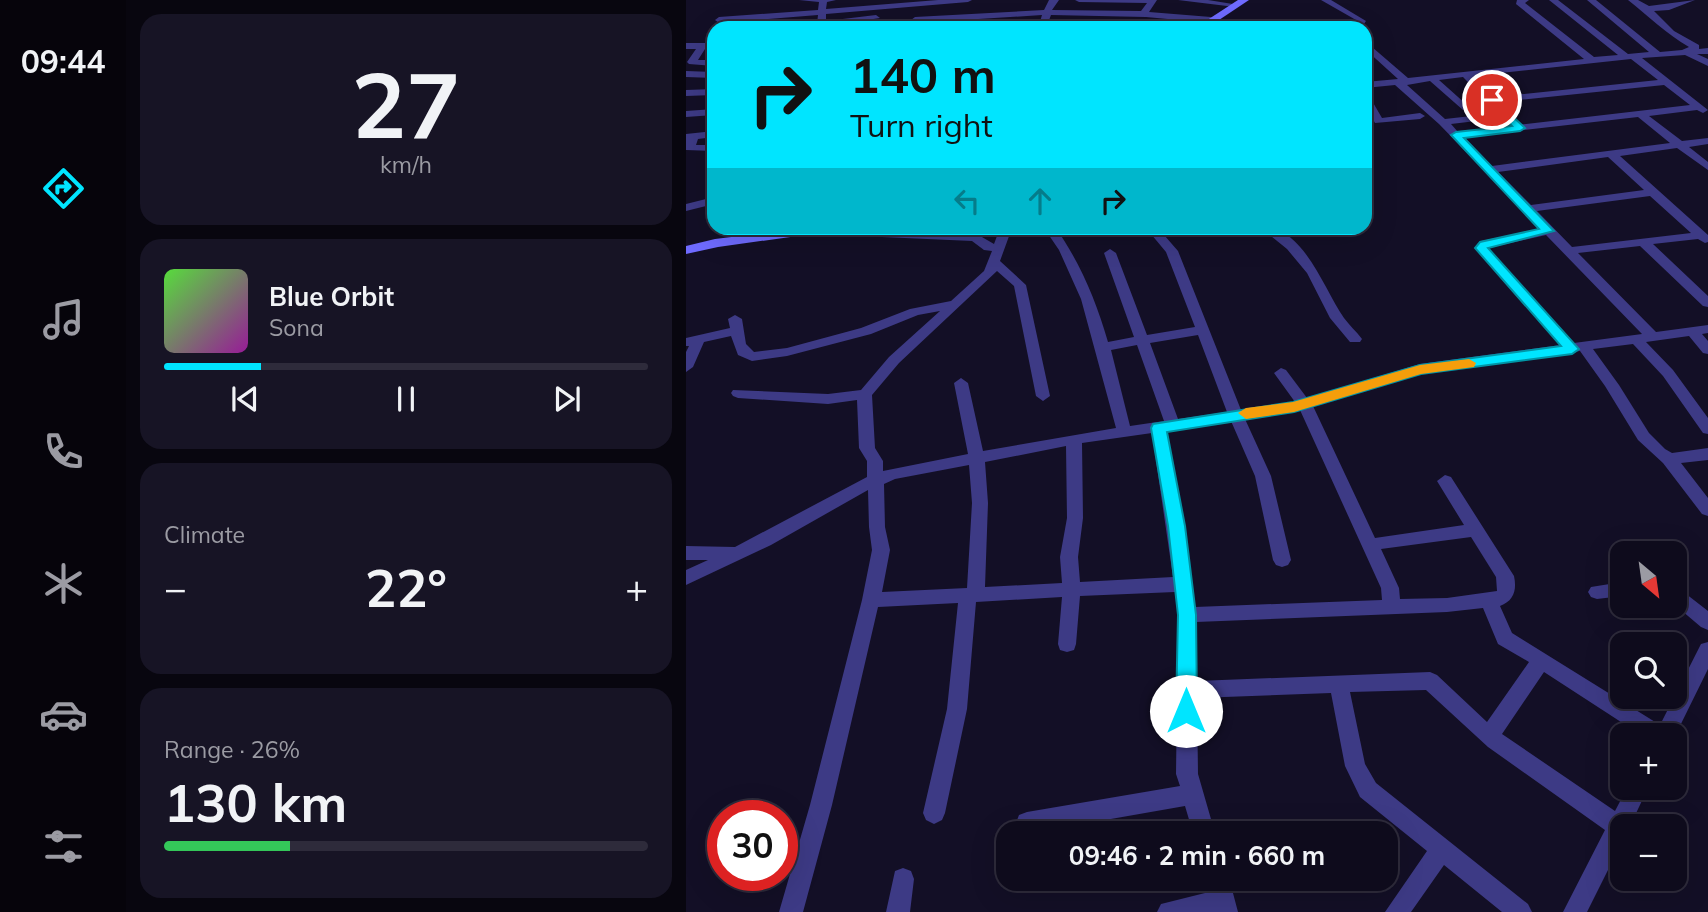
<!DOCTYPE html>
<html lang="en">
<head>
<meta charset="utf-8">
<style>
  body { margin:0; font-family:Mulish,sans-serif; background:#171425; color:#f1f3f6; height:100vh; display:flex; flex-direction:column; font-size:26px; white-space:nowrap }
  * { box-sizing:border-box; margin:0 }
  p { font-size:23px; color:#9b9ba3 }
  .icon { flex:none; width:38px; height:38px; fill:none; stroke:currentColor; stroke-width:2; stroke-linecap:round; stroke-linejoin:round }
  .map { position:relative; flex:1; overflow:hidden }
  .details { display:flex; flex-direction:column; gap:14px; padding:14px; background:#08060f; width:560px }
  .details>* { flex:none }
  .guide { position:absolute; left:21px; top:21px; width:665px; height:214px; border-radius:21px; box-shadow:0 7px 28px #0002,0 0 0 2px #2e2b3b; background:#00e5ff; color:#111; overflow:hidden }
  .needle { width:46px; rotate:151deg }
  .buttons { position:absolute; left:924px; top:541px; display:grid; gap:14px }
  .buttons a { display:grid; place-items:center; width:77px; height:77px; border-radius:14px; background:#0e0b1c; box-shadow:0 7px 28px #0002,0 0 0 2px #2e2b3b; font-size:35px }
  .speed { position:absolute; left:21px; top:800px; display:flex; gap:14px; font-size:35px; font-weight:700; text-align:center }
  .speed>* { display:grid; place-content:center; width:91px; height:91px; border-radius:50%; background:#0e0b1c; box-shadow:0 7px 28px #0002,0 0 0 2px #2e2b3b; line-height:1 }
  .speed .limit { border:10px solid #d22; background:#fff; color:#111 }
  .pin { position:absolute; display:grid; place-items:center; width:60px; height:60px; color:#fff; margin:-30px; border:4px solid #fff; border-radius:50%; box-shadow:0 2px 7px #0007 }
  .me { position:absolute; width:77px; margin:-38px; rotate:0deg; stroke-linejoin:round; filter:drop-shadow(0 0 5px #0008) }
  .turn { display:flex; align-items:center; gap:24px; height:147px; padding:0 28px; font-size:32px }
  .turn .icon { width:91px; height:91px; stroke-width:2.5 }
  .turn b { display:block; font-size:49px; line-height:60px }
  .lanes { display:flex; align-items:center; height:66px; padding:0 28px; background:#0003; justify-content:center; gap:35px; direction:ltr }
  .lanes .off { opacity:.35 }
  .big { font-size:52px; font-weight:700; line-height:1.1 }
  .details .tile { flex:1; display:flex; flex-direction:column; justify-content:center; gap:10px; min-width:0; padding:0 24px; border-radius:21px; background:#171425 }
  .details .dial { align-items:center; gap:0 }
  .dial b { font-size:91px; line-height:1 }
  .song { display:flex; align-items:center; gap:21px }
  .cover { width:84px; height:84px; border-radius:10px; background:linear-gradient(135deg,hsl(110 70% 55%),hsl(300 70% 35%)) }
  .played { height:7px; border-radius:4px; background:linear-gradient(90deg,#00e5ff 20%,#2e2b3b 20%) }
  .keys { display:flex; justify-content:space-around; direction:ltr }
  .heat { display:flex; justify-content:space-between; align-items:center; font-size:38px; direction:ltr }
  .charge { height:10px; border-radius:5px; background:linear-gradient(90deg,#34c759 26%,#2e2b3b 0) }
  .trip { position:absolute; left:310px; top:821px; width:402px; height:70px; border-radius:21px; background:#0e0b1c; box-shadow:0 7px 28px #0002,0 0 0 2px #2e2b3b; font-weight:700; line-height:70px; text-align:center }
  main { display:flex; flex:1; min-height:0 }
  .menu { display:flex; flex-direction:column; width:126px; justify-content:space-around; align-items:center; background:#06040b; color:#9b9ba3 }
  .menu .icon { width:49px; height:49px }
  .menu .active { color:#00e5ff }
  .menu b { font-size:32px; color:#f1f3f6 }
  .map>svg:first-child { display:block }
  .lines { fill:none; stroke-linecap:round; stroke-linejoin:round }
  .street { fill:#3d3a85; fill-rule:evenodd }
  .secondary { fill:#6f6bff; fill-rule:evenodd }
  .route { fill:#00e5ff; stroke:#0095a6; stroke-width:2 }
  .slow { fill:#f59e0b }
</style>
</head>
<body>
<main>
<nav class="menu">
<b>09:44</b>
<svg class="icon active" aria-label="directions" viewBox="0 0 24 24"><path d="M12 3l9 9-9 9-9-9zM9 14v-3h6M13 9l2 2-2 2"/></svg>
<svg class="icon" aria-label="music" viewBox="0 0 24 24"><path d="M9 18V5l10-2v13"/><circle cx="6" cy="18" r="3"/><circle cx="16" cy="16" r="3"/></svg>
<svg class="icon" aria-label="phone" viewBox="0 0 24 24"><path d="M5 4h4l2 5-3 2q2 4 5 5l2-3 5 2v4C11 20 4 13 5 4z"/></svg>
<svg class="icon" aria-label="climate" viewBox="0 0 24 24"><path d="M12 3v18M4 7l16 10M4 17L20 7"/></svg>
<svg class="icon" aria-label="car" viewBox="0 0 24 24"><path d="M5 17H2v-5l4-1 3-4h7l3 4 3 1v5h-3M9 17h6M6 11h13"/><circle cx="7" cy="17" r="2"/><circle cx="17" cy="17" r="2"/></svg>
<svg class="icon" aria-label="filters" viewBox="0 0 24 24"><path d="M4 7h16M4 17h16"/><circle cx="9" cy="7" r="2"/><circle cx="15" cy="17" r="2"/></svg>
</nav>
<section class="details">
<div class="tile dial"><b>27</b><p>km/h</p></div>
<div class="tile">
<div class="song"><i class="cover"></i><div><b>Blue Orbit</b><p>Sona</p></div></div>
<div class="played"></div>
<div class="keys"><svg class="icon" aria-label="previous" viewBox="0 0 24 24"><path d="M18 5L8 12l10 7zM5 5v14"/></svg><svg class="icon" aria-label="pause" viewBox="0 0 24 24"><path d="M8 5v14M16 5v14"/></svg><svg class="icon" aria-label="next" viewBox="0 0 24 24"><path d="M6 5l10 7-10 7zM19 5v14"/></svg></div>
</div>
<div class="tile"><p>Climate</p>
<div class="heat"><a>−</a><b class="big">22°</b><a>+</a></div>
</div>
<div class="tile"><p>Range · 26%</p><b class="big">130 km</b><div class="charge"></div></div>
</section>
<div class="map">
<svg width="1022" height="912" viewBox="0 0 1022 912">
  <rect width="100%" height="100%" fill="#130f26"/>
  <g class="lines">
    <path class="street" d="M113,0H150L141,2L140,9L252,0H286L282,2L140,14V21L190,15L194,18L135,27L131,24L132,15L33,23L29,20L33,17L132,10L133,2Z
      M363,0H373L366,10L455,11L461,3L393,2L389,0H471L463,12L525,17L529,20L525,23L460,17L365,15L360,28H352L356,15L229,23L225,20L229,17L358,10Z
      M492,0H522L553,5L549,7Z
      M635,0H645L680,21L675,28H666L670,20Z
      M831,0H843L839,3L908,57L932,55L863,0H872L942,54L963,52L901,0H910L974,52L996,50L1003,47C981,34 962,16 942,0H952L963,6L1009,0L983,10L968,11L988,31L1013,45V49L1022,48V54H1011L1022,59V66L999,55L956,58L1022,110L1017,113L1011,110L963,116L996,141L1022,138V144L1003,147L1022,162V170L991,148L934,156L1022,235V242L1019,243L1012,239L967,244L1022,296V307L1017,306L954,246L892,253L970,332L1022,325V333L1016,334L1022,341V354L1017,353L1003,336L960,342L987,370L1022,418V434L1017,433L977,376L947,344L907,349L933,385L963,433L979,449L986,453L1022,448V460L995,463L1022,498V516L1016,514L977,463L952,440L919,386L894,351L735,373L627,406L689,538L778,525L751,481L759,475L765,477L828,576C831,590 828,601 814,606L826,633L974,725L1015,644L1022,642V669L989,736L955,735L858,672L816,734L929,811L941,788H962L944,826H936V842L901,912H877L919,830L802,747L740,690L664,692L679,764L690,783L842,904L846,912H816L758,865L725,912H699L741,851L674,797L659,766L645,693L511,698L512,774L529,833H507L499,806L345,833L333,831L330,823L333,815L341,812L494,786L490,774L492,615L489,592L394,596L390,644L388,650L381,652L374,650L372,644L376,597L290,602L281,709L259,813L256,820L248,824L240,820L237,813L261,709L272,603L192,607L146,805L117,912H93L124,805L176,600L186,550L183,527L182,490L85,545L0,585V570L22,560H0V546L49,547L181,477V461L173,448L171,400L142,404L52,398L47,396L45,393L47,390L142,394L175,390L203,357L254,311L232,315L185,334L101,356L66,361L52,355L45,336L18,342L7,367L0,372V352L3,346H0V338L44,328L42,319L49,315L56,319L60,344L68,352L101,348L175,328L224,309L265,301L298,271L306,251L298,250L286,241L196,237L192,236L187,228L289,233L308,244L314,228H326L314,261L340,285L364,396L357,401L350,396L328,286L311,271L213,363L186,395L189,448L197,461V471L282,454L268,383L275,378L282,383L297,451L430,428L395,299L373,250L358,228H370C394,263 410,300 422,342L448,337L418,253L424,249L430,253L461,335L509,327L480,252L460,228H472L492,251L555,410L609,402L588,373L595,368L600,370L621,398L734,364L875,345L789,248L795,241L855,229L753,124L709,85L679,88V82L712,79L679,49V41L722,78L898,59L830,4ZM945,59L972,80L808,97L787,76ZM777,77L812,113L759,119L721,85L744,81L777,110L782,107L781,105L753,80ZM978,85L1004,105L772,132L765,124L824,117L825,115L814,102ZM952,117L984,143L806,166L778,137ZM922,157L958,190L845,205L812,172ZM964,196L1005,233L886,247L851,211ZM860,235L956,334L888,343L802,248ZM512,335L541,412L492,419L464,343ZM451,345L478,421L444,426L425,350ZM614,410L695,588L696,600L509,607L498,526L481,431L545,421L569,476L587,560L590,565L596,567L602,565L605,560L585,476L559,419ZM466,433L487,577L394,582L392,557L397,518L396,443ZM380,446L381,518L374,557L376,583L299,587L302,503L299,462ZM283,465L286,503L281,588L196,592L204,550L199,527L198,484L209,479ZM785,537L810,577L811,591L761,598L714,599L713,588L695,549ZM797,608L812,644L843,662L801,722L751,675L744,672L511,681L510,622L761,612Z
      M0,43H28V49H19L12,60H28V66L3,64L1,62L10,49H0Z
      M0,71L28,72V78L0,77Z
      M28,89V95L0,96V90Z
      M679,93L682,94L696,118L734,113L739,116L734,119L689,123L679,105Z
      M28,109V115L0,117V111Z
      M28,131V137L12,139L10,145H28V151L0,150V134Z
      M28,197V204L0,211V204Z
      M575,228C617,224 638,290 658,318C663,325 670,331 676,339L674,342H664L644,318L621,273L601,249Z
      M960,542L966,544L971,553H953L951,549L954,544Z
      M936,582V596L911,599L905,597L902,592L905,587Z
      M989,588L995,590L1022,611V630L1015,627L989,605Z
      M217,868L225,871L228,879L224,912H200L209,871Z
      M520,878H543L552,912H471L475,904L523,892Z"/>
    <path class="secondary" d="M552,0H563L521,28H509Z
      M120,228H147L140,232L32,247L0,254V246L29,239Z"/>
  </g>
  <path class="route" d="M806,97L839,128L834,131L778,138L868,231L802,248L893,349L886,354L735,374L608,412L481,432L499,526L510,615L511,711L508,717L500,720L493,717L490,711L492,615L482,526L465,428L467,424L607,402L734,365L875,346L789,248L794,242L853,229L765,135L770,132L826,126L801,100Z"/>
  <path class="slow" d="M783,359L790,363L788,367L735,374L608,412L560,419L552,413L560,408L607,402L734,365Z"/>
</svg>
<div class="buttons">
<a><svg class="needle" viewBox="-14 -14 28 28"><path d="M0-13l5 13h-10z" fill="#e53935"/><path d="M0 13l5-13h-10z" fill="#9b9ba3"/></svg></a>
<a><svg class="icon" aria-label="search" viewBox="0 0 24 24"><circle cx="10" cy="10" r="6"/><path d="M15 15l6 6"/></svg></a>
<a>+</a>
<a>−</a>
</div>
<div class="speed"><div class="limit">30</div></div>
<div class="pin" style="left:806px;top:100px;background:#d93025"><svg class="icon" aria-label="arrive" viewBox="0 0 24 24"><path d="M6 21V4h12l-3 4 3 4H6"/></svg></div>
<svg class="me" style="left:500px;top:711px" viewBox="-20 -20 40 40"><circle r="19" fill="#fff"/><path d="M0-13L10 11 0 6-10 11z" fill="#00e5ff"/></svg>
<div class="trip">09:46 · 2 min · 660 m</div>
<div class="guide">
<div class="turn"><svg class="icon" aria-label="right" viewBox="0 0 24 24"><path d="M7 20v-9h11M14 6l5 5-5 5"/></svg><div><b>140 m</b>Turn right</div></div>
<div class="lanes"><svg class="icon off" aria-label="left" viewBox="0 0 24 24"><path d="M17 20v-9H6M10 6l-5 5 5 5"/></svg><svg class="icon off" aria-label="ahead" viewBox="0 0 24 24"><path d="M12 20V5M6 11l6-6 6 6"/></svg><svg class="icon" aria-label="right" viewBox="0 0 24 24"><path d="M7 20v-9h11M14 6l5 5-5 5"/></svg></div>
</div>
</div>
</main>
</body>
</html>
